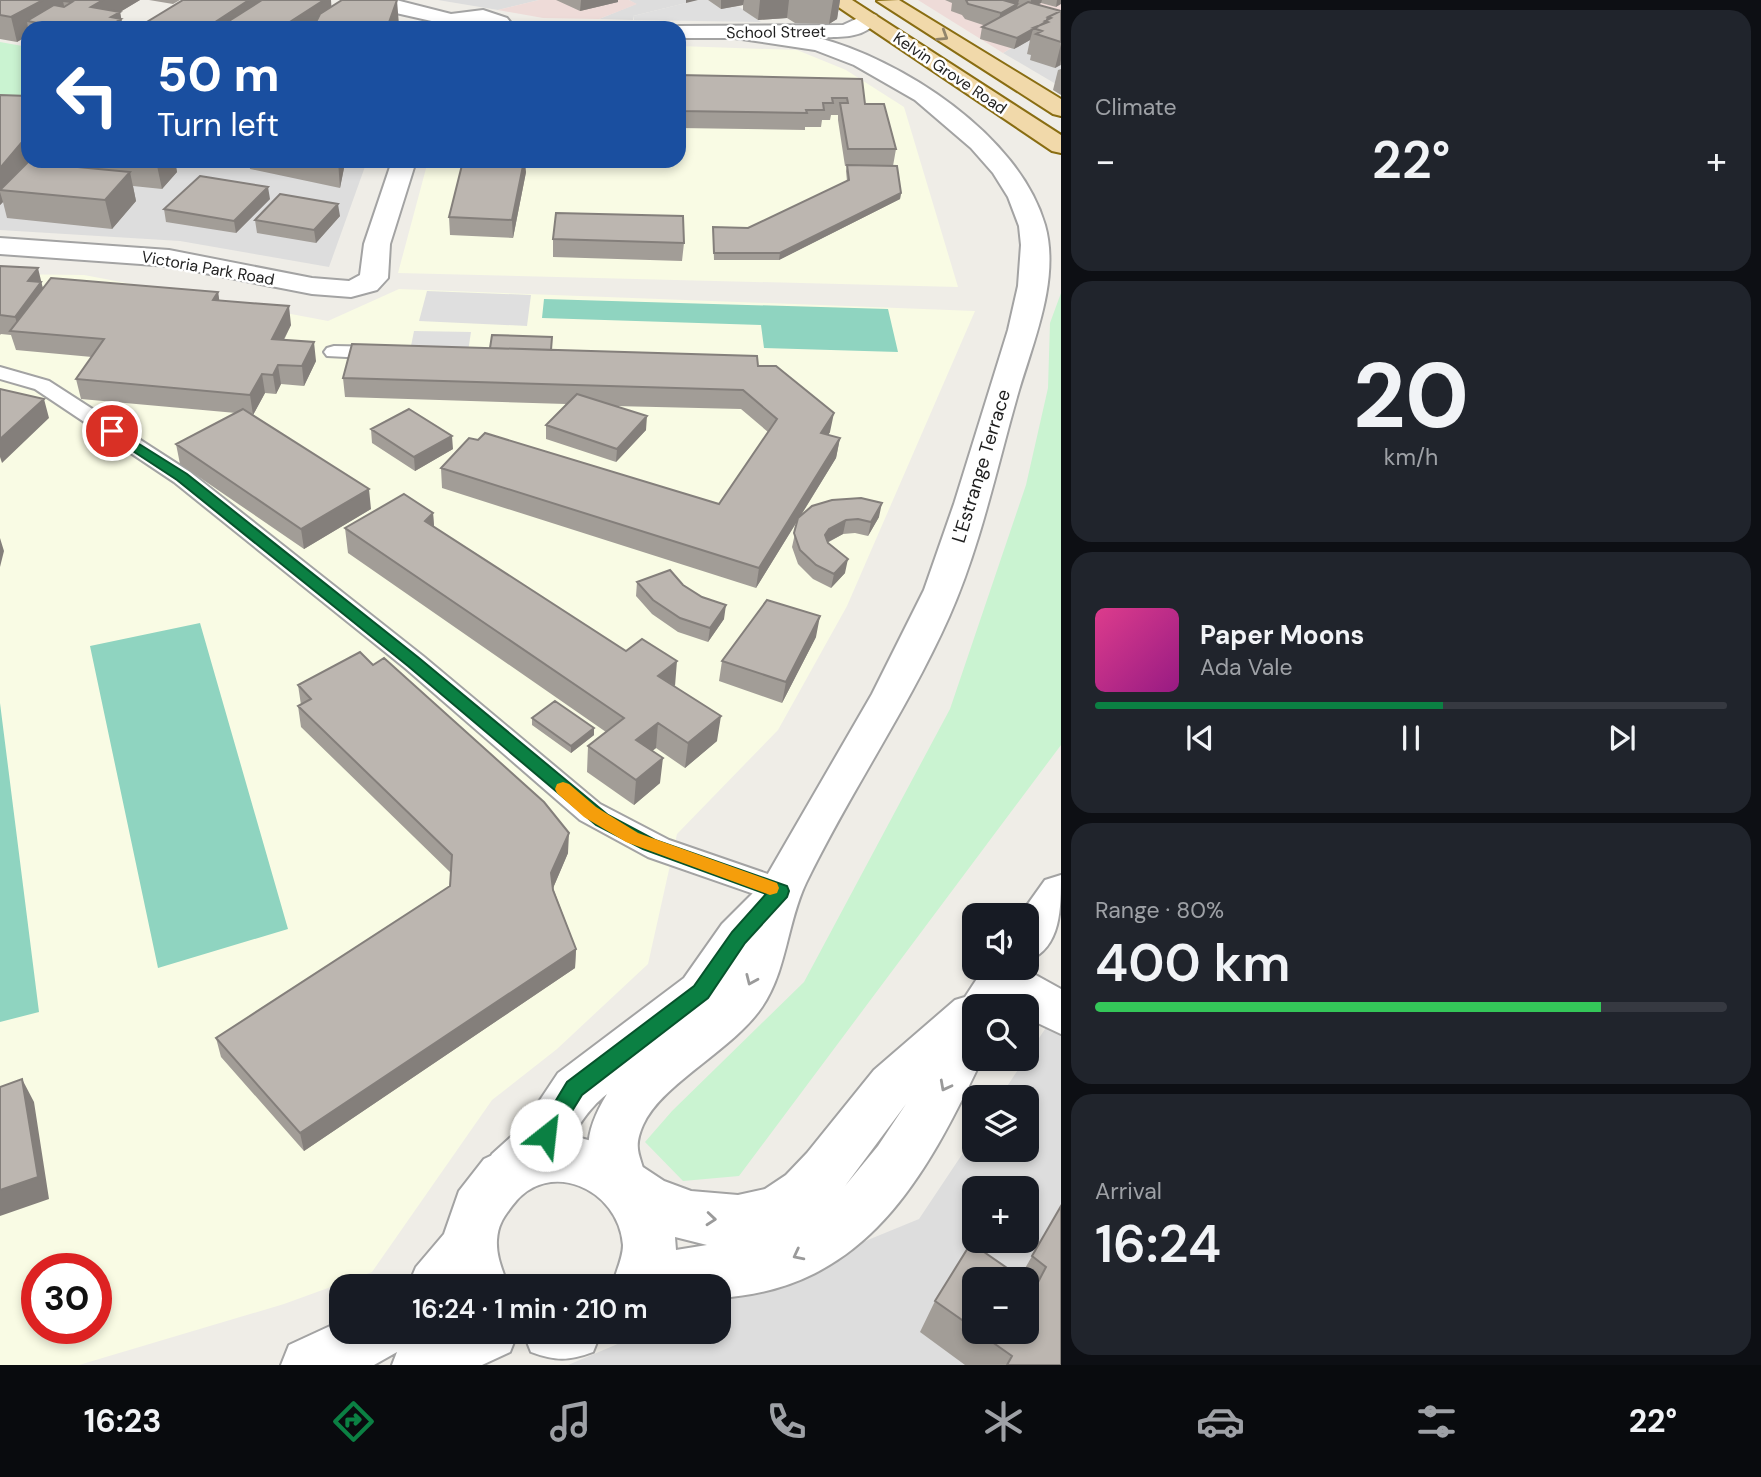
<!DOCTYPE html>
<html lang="en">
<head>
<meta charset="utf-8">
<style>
  body { margin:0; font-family:"DM Sans",sans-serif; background:#20242c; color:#f1f3f6; height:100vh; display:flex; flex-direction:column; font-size:26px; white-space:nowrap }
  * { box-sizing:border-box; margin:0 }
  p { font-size:23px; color:#9ea1a6 }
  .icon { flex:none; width:38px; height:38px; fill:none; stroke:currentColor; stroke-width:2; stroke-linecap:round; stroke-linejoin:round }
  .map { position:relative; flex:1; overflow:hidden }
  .side { display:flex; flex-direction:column; gap:10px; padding:10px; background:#0d0f14; width:700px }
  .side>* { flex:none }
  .guide { position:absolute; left:21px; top:21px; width:665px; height:147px; border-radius:21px; box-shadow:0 4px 10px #0003; background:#1a4fa0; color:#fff; overflow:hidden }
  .buttons { position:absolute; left:962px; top:903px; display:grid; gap:14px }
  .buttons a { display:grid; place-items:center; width:77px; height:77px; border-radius:14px; background:#171b24; box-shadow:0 4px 10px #0003; font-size:35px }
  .speed { position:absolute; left:21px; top:1253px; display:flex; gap:14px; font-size:35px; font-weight:700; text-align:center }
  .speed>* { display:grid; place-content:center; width:91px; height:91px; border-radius:50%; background:#171b24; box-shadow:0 4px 10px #0003; line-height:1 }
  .speed .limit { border:10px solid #d22; background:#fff; color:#111 }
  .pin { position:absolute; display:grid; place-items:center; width:60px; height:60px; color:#fff; margin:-30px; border:4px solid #fff; border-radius:50%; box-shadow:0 2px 7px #0007 }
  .me { position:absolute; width:77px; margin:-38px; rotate:29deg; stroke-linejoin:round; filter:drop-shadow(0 0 5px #0008) }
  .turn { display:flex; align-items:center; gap:24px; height:147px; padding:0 21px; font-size:32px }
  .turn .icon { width:91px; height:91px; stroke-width:2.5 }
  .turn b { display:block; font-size:49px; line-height:60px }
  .big { font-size:52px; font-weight:600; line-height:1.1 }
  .side .card { flex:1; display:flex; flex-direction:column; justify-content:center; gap:10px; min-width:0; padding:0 24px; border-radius:21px; background:#20242c }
  .side .dial { align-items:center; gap:0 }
  .dial b { font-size:91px; line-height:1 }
  .song { display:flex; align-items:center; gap:21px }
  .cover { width:84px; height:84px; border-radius:10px; background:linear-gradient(135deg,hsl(330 70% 55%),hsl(310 70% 35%)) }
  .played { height:7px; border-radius:4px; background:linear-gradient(90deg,#0b8043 55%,#363941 55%) }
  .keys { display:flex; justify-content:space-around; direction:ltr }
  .heat { display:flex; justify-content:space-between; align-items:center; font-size:38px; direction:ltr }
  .charge { height:10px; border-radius:5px; background:linear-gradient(90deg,#34c759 80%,#363941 0) }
  .trip { position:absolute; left:329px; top:1274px; width:402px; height:70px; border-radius:21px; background:#171b24; box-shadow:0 4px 10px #0003; font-weight:600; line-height:70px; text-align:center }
  .tab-bar { display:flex; height:112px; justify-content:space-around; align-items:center; background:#090b0e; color:#9ea1a6 }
  .tab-bar .icon { width:49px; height:49px }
  .tab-bar .selected { color:#0b8043 }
  .tab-bar b { font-size:32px; color:#f1f3f6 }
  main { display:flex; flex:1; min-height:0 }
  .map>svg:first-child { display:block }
  .residential { fill:#ddd; fill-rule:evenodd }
  .commercial { fill:#eedbd8 }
  .education { fill:#f9fbe4; fill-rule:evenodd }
  .park { fill:#caf3d1 }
  .pitch { fill:#8fd4c0 }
  .parking { fill:#dfdfdf }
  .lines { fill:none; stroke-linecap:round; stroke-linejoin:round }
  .service-casing { stroke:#a3a3a3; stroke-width:4 }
  .minor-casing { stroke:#a3a3a3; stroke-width:4 }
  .tertiary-casing { stroke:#a3a3a3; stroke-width:4 }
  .primary-casing { stroke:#896d12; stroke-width:4 }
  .service { fill:#fff; fill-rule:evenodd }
  .minor { fill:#fff; fill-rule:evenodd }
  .tertiary { fill:#fff; fill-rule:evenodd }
  .primary { fill:#f1d9aa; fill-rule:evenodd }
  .wall { fill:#a29d97; fill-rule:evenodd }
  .shaded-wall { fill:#847f7b }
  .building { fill:#bcb6b0; stroke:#847f7b; stroke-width:2 }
  .oneway { stroke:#92856b }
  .oneway2 { stroke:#9a9a9a }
  .route { fill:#0b8043; stroke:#07532c; stroke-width:2 }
  .slow { fill:#f59e0b }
  .labels { text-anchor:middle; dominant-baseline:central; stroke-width:5; stroke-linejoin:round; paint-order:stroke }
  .far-street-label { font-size:16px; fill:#1f1f1f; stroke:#fff }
  .street-label { font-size:19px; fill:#1f1f1f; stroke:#fff }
</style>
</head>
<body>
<main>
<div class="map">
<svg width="1061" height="1365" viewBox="0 0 1061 1365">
  <rect width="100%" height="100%" fill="#efede7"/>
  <path class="residential" d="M438,0H539L498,10Z
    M629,0H698L633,16V20L599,19L636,4Z
    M1061,18V87L1003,53Z
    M0,118L28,161H367L329,267L180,241L0,230Z
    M1061,1005V1365H568L646,1332H719V1301L919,1219L975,1135V1150H1027V1097H1000ZM975,1188H1027V1241H975ZM975,1279H1027V1332H975Z"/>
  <path class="commercial" d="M539,0H629L637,4L599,19L543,18L498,10Z
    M918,0H1061V18L1003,53Z"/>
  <path class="education" d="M679,46L797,50L846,70L904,107L958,287L398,273L428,161H679Z
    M0,274L84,275L328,321L399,289L975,311L847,606L778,730L677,834L648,964L557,1049L492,1100L372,1272L284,1304L79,1365H0ZM37,1269H96V1328H37Z"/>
  <path class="park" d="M0,42L28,47V119L0,118Z
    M1061,293V745L739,1176L683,1181L645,1142L672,1111L804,982L950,709L1026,485L1048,388L1050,323Z"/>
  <path class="pitch" d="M544,299L888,309L898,352L764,348L761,325L542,318Z
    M200,623L288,929L158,968L90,646Z
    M0,703L39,1012L0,1022Z"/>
  <path class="parking" d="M698,0H708L721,9L738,6L761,22L634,20L633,16Z
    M427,291L531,295L527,326L419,321Z
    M414,331L471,332L466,365L411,346Z"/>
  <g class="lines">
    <defs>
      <path id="service" d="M334,346L386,347L393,349L396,353L393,357L386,359L327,356L324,352L327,348Z
        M0,367L49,381L190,472L423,656L600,804L669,840L791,882L795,891L791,900L780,903L648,857L580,820L405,668L174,482L35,389L0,379Z"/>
      <path id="minor" d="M353,0H396L451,14L483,10L507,18L515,28H493L485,23L474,22L454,28H432L436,22L356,4Z
        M869,13L876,15L879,19C864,40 838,37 815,37C902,59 1019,135 1045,225C1060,278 1034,340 1019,390C997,466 981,545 949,617C908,709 850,792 806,883C787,923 787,970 762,1007C733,1050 661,1084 643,1125C631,1152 643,1157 645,1179C646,1185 641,1193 638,1199L620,1206L602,1199C583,1156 583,1134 607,1094C566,1126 567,1173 510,1195L492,1188L484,1171L492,1154L522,1127L558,1073L684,978L722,924L762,884L872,694L924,590L954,504L1008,330L1018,286L1021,245L1019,226L1008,197L993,173L971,148L915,100L854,65L815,50L735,38H679V28H671L679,26L843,25Z
        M392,161H416L390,244L388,278L377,290L351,297L312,294L169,266L0,254V238L169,250L312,278L349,281L360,275L364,244Z
        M984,968H1023L1061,989V1034L1027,1018V1006C1005,1006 989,1000 979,979Z"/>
      <path id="tertiary" d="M1061,875C1061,908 1061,947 1029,960L1033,968L1010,1006H975V1059H982C925,1178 866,1289 719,1298V1286H612C615,1274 623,1258 623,1245C619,1188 547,1157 512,1206C503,1218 498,1225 497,1240C496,1257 503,1271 508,1286H408L416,1267L444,1234L459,1191L484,1159L533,1136L566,1134L599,1143L617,1150L664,1181L691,1191L738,1195L765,1189L786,1175L807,1153L874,1070L955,1000L965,997L984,968H1027V915H1020L1045,880ZM906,1104L878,1146L845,1186ZM675,1237L707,1245L676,1250Z
        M341,1321V1332H406L401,1344L428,1332H518L510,1352L482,1365H392L397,1352L374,1365H281L289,1345Z
        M523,1332H601L593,1352C569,1361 555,1361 531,1352Z"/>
      <path id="primary" d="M828,0H852L1061,135V153L1052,151Z
        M899,0L1061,99V116L1053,114L877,1Z"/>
    </defs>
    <use href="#service" class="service-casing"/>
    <use href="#minor" class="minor-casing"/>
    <use href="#tertiary" class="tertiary-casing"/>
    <use href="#primary" class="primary-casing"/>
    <use href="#service" class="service"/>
    <use href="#minor" class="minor"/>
    <use href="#tertiary" class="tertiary"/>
    <use href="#primary" class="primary"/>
  </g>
  <path class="wall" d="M0,0H140L120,12L123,28H28L17,42L0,39Z
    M149,0H180L173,4Z
    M183,0H331V7L399,25L398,28H137Z
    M556,0H618V2L580,11Z
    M708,0H840L837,19L829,24L795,23L787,18L758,20L743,10V5L721,9Z
    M945,0H1061L1056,7L1041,3L1037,5L1061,11V65L1055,68L1030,60L1031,55L1027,54L1030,40L1014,49L980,39L982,27L986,26L965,19L962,15L951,11L952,3Z
    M1061,69V95L1053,90L1058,70Z
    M679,75L862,79L865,104L896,149L893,166L901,193L900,199L779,260H714L713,227L748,228L847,181L846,171L847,166H845L838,120V115H831L830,120H822L821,127H805V130L679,128Z
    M0,95L28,161H175L177,172L162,189L133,186L136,201L112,229L7,218L3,202L0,205Z
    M249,161H347L345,163L340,188L250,169Z
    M526,172L513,238L450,235L449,217Z
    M270,199L236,233L166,222L164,209Z
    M340,216L316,243L257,233L255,220Z
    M553,239L684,243L682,261L553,257Z
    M0,266L43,287V289L218,292L219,300L291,325L284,340L316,361L304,386L281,384L276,394L265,393L253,415L251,414L371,509L304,549L180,464L176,444L236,413L81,399L76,379L92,357L16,350L11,335L1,334L0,335Z
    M551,350L758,366L830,432L828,435L840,438L836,458L800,517H879L868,536L855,533L843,534L827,543L845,573L831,588L813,579L798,564L792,547L798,520L756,588L442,488L441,468L719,504L768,432L741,409L614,406L646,430L616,462L546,439V425L566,404L345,397L343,378Z
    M371,429L453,449L415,471L372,443Z
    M433,513L434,528L675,686L717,741L685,768L656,748L652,751L660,783L634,805L587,772L588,746L606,732L348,553L345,528Z
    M637,582L683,585L724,619L708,642L678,632L652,614L636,596Z
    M816,637L782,703L719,681L722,661Z
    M298,685L568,853L553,888L576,949L575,968L304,1151L221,1057L216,1038L450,886L451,873L301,727L298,706L301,705Z
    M532,718L594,728V735L571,753L532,725Z
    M1061,1206V1365H965L920,1332L935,1301L971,1243L1020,1277ZM975,1279H1027V1332H975Z"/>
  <path class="shaded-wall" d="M43,0H94L72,2L63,1L66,15L27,21L28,28V36L17,42L11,17Z
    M103,0H140L120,12L123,28H106L91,7Z
    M249,0H263L225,28H206Z
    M324,0H331L332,15L313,28H282Z
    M397,0L399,25L398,28H387Z
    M581,0H618V2L580,11Z
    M686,0H698L686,3Z
    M721,0H744L743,5L721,9Z
    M760,0H789L787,18L758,20Z
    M833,0H840L837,19L829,24Z
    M1003,0H1019L1014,20L997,29Z
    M1031,0H1042L1041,3L1029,9Z
    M1057,0H1061V4L1056,7Z
    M251,22L252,28H242Z
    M1033,29L1030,40L1014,49L1017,38Z
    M1061,44V60L1060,65L1055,68Z
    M28,135V161L0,190V168Z
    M82,161H90L95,182L77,167Z
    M156,161H175L177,172L162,189Z
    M338,161H347L345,163L340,188Z
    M524,161H525L526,172L513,238L512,220Z
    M130,172L136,201L112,229L105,200Z
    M268,187L270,199L236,233L234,221Z
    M0,192L3,202L0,205Z
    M901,193L900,199L779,260L780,253Z
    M338,204L340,216L316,243L314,230Z
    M38,268L46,301L20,332L15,317L28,281Z
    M218,292L221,311L213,300Z
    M289,306L291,325L274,358L272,339Z
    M314,342L316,361L304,386L302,366Z
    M278,365L281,384L276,394L273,375Z
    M262,374L265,393L253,415L250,395Z
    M44,399L49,418L2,463L0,457V439Z
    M834,413L830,432L817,453L821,433Z
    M647,416L646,430L616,462L617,449Z
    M452,436L453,449L415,471L414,457Z
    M840,438L836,458L756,588L759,568Z
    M369,489L371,509L304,549L301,529Z
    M882,503L879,517L868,536L871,522Z
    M433,513L435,538L425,521Z
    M846,520L843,534L826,543L825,535L829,529Z
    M0,538L4,551L0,567Z
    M848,559L845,573L831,588L834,574Z
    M726,605L724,619L708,642L710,628Z
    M820,616L816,637L782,703L786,682Z
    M677,661L675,686L658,676Z
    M721,716L717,741L685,768L688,743Z
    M658,723L656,748L635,765L636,740Z
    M594,728V735L571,753V746Z
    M663,758L660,783L634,805L636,780Z
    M569,833L568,853L551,893V873Z
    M576,949L575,968L304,1151L300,1133Z
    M22,1079L34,1102L49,1199L0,1216V1190Z"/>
  <path class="building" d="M0,0H43L11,17L0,15Z
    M64,0H103L91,7L120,12L111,17L121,19L106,28H66L27,21L54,5L64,7L72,2L63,1Z
    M183,0H249L206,28H137Z
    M262,0H324L282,27L251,22L242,28H218Z
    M342,0H397L387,28H313L320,14Z
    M966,0H1003L1017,4L1001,13L968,4Z
    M1028,2L1061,11L1048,17L1046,22L1017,38L982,27Z
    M1061,11V42L1036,34L1042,31L1033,28L1048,22L1045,21L1051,18L1048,17Z
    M679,75L862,79L865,104H884L896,149H848L840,103H848L847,98H832L833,103H823L824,110H806L807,113L679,111Z
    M0,95L28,96V135L0,168Z
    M29,161H82L77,167L130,172L105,200L0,190Z
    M463,161H524L512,220L449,217Z
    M847,165L897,166L901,193L780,253H714L713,227L748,228L849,180Z
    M200,176L268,187L234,221L164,209Z
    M280,194L338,204L314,230L255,220Z
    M556,213L683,216L684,243L553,239Z
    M0,266L38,268L28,281L41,282L15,317L0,315Z
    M51,278L218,292L213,300L289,306L272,339L314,342L302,366L278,365L273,375L262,374L250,395L76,379L104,339L10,331Z
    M492,335L552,337L551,350L490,348Z
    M352,344L757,356L758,366H776L834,413L821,433L840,438L759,568L441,468L469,438L478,440L485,433L719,504L777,419L743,390L343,378Z
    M0,389L44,399L0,439Z
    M577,394L647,416L617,449L546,425Z
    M243,409L369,489L301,529L176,444Z
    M409,409L452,436L414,457L371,429Z
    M404,494L433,513L425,521L626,651L642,639L677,661L658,676L721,716L688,743L658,723L636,740L663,758L636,780L588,746L624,718L345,528Z
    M861,498L882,503L871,522L858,519L846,520L829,529L825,535L828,543L848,559L834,574L816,565L800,550L794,533L798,518L812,506L832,500Z
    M670,570L683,585L702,597L726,605L710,628L680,618L653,600L637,582Z
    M767,600L820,616L786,682L722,661Z
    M360,652L373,665L384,658L544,802L569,833L551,873L553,890L576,949L300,1133L216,1038L450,886L452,855L298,706L311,699L298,685Z
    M555,701L594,728L571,746L532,718Z
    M22,1079L38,1177L0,1190V1087Z
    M1061,1206V1365H1007L1012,1356L978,1332H1027V1282L1035,1288L1046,1267L1032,1256Z
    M971,1243L1023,1279H975V1329L935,1301Z"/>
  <defs><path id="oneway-chevron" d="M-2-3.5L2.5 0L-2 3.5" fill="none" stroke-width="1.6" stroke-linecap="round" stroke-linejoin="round" transform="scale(1.75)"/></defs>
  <use class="oneway" href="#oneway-chevron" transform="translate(943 36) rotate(32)"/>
  <g class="oneway2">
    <use href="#oneway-chevron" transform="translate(751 980) rotate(114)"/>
    <use href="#oneway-chevron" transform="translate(945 1086) rotate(118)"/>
    <use href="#oneway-chevron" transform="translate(711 1219) rotate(5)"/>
    <use href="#oneway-chevron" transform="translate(798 1255) rotate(153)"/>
  </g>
  <path class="route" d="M112,427L187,474L419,658L608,815L655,840L787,886L789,891L787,897L745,943L708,998L582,1095L553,1142L546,1145L538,1142L535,1135L567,1082L694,986L732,932L766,894L643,849L596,825L408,666L177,480L107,434L105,431Z"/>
  <path class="slow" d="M563,782L569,784L596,807L638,833L777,883L779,888L777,893L770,895L626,842L584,817L557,793L555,789L557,784Z"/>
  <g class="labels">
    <g class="far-street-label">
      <text transform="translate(776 32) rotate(-1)">School Street</text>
      <text transform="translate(950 73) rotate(34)">Kelvin Grove Road</text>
      <text transform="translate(208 268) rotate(10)">Victoria Park Road</text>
    </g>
    <g class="street-label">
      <text transform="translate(981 466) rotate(-73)">L'Estrange Terrace</text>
    </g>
  </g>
</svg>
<div class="buttons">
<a><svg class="icon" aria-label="sound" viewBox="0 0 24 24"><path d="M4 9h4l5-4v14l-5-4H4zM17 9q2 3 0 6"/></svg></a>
<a><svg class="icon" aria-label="search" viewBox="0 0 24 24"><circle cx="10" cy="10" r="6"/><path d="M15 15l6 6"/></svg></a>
<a><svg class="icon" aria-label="layers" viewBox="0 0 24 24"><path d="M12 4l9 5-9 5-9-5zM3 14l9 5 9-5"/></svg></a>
<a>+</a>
<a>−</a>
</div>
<div class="speed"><div class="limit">30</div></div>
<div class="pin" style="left:112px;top:431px;background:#d93025"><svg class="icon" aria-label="arrive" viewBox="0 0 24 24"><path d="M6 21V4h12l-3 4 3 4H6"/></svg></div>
<svg class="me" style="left:546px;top:1135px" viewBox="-20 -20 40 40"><circle r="19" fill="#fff"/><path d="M0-13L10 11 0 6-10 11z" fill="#0b8043"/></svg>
<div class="trip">16:24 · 1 min · 210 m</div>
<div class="guide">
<div class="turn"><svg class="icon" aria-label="left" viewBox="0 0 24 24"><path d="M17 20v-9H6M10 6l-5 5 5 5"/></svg><div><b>50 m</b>Turn left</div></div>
</div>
</div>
<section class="side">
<div class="card"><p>Climate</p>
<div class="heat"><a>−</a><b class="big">22°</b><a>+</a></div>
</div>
<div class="card dial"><b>20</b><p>km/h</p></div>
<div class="card">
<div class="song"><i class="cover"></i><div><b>Paper Moons</b><p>Ada Vale</p></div></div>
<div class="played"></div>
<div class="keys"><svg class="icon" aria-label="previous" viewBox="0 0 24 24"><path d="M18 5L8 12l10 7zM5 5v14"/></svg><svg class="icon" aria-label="pause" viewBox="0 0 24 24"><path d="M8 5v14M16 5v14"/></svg><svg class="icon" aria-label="next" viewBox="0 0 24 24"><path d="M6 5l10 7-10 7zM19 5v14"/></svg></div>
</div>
<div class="card"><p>Range · 80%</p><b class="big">400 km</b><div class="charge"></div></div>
<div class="card"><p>Arrival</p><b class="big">16:24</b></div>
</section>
</main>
<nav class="tab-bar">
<b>16:23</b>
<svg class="icon selected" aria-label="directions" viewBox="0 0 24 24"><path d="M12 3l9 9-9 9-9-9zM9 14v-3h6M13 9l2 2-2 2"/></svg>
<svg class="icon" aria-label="music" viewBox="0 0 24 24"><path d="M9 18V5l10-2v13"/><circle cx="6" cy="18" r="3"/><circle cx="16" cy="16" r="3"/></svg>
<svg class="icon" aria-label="phone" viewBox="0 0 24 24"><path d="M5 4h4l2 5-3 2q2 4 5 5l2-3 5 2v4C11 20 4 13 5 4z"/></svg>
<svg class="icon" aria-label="climate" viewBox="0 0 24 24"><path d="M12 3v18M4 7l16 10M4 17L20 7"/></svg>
<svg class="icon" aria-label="car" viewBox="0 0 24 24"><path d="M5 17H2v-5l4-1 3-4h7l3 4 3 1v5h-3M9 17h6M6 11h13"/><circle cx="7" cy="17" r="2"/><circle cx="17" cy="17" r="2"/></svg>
<svg class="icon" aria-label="filters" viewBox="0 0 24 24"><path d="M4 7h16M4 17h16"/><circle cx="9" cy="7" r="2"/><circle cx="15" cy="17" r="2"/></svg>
<b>22°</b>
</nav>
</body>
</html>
